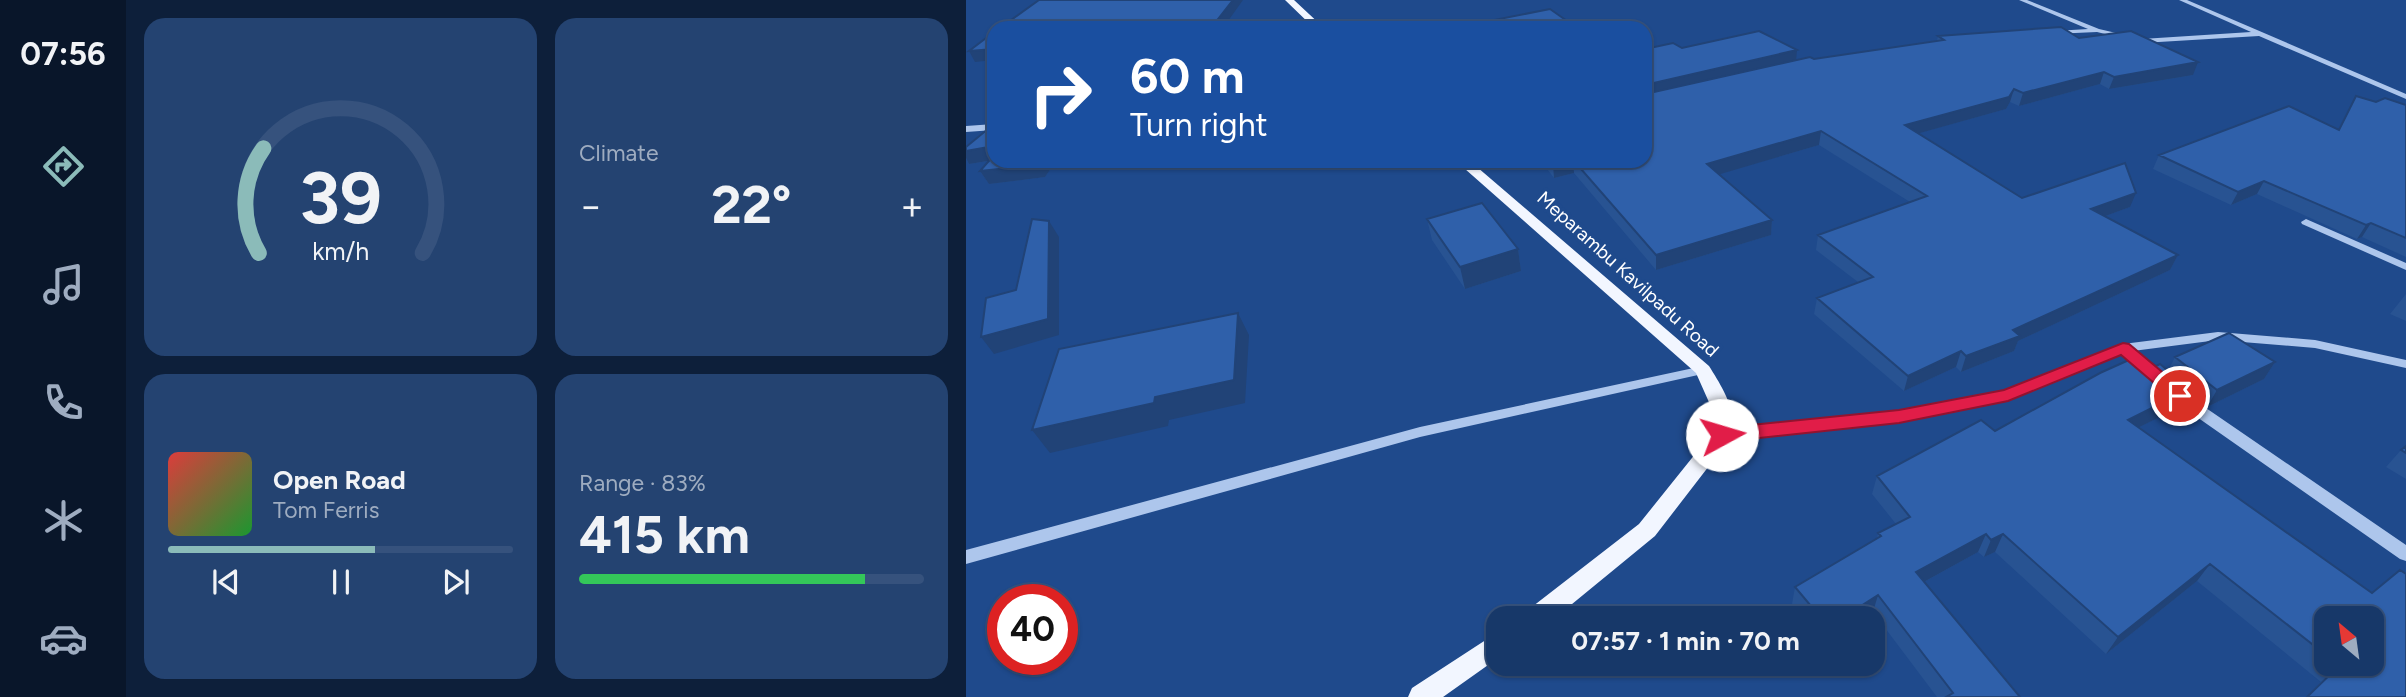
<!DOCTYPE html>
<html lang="en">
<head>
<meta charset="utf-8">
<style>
  body { margin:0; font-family:Figtree,sans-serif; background:#244371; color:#f1f3f6; height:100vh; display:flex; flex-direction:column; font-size:26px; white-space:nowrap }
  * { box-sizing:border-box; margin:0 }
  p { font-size:23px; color:#9eacc0 }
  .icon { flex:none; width:38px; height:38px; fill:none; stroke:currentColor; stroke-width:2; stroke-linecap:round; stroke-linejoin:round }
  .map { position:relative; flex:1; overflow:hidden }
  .details { display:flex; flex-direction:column; gap:18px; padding:18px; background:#0d1f3a; width:840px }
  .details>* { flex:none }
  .guide { position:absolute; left:21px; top:21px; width:665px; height:147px; border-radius:21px; box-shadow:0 2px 5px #0004,0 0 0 2px #36527d; background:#1a4fa0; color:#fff; overflow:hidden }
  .needle { width:46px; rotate:331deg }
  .tools { position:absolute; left:1348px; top:606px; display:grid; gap:14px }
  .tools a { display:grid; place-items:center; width:70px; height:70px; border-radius:14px; background:#173869; box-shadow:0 2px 5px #0004,0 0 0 2px #36527d; font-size:35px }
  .speed { position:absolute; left:21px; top:584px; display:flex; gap:14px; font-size:35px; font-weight:700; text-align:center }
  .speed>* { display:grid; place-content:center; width:91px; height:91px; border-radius:50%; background:#173869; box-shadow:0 2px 5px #0004,0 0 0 2px #36527d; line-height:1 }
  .speed .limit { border:10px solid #d22; background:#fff; color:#111 }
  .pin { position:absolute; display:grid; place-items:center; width:60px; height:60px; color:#fff; margin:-30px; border:4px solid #fff; border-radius:50%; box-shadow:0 2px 7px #0007 }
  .me { position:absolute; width:77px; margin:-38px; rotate:84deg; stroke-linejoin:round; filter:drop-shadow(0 0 5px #0008) }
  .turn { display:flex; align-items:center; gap:24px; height:147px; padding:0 28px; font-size:32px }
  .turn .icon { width:91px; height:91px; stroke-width:2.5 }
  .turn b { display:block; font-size:49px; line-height:60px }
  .big { font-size:52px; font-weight:700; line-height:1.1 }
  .details .card { flex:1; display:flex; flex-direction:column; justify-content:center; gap:10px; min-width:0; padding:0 24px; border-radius:21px; background:#244371 }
  .details .dial { align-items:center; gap:0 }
  .dial svg { height:182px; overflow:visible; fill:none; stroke:#36527d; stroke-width:7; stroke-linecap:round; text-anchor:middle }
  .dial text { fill:#f1f3f6; stroke:none }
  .song { display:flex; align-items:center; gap:21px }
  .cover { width:84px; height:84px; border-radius:10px; background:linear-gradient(135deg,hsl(0 70% 55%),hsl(130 70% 35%)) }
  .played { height:7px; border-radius:4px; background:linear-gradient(90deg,#8bbbb9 60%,#36527d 60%) }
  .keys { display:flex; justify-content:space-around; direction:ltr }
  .heat { display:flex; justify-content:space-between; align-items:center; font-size:38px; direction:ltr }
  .charge { height:10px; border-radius:5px; background:linear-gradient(90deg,#34c759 83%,#36527d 0) }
  .details .tiles { flex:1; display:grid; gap:18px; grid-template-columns:repeat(2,1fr) }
  .trip { position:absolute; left:520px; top:606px; width:399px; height:70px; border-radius:21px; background:#173869; box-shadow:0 2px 5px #0004,0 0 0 2px #36527d; font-weight:700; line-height:70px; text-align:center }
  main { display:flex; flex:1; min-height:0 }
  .tabs { display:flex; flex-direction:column; width:126px; justify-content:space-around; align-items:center; background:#09162a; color:#9eacc0 }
  .tabs .icon { width:49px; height:49px }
  .tabs .active { color:#8bbbb9 }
  .tabs b { font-size:32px; color:#f1f3f6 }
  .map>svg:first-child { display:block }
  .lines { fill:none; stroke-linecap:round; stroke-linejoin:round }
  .minor { fill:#adc6ec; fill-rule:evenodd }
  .major { fill:#f2f6ff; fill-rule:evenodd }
  .wall { fill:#285392; fill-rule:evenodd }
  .shaded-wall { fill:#214377 }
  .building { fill:#2f60aa; stroke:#214377; stroke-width:2 }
  .route { fill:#e11d48; stroke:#92132f; stroke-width:2 }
  .labels { text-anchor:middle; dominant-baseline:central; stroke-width:7; stroke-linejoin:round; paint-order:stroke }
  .street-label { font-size:19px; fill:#fff; stroke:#1f4a8c }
</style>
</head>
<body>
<main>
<nav class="tabs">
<b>07:56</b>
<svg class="icon active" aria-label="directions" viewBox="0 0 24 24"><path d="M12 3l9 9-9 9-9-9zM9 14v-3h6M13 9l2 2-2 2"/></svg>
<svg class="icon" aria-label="music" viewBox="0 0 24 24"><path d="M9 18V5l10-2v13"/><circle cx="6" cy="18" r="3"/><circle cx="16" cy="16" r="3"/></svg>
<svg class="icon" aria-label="phone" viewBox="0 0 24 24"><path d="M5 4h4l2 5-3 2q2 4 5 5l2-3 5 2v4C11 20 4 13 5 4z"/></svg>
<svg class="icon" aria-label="climate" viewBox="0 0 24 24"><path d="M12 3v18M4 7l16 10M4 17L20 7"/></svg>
<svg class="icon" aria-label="car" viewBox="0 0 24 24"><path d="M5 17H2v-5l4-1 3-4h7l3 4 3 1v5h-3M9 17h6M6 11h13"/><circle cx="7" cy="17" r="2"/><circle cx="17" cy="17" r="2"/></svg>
</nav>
<section class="details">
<div class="tiles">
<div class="card dial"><svg viewBox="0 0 100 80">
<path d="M14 69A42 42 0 1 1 86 69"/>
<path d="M14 69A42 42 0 0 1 16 23" stroke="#8bbbb9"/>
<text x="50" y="56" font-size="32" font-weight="700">39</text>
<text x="50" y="72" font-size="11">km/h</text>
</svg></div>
<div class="card"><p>Climate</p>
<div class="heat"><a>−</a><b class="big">22°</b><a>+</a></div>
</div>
<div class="card">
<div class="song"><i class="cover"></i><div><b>Open Road</b><p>Tom Ferris</p></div></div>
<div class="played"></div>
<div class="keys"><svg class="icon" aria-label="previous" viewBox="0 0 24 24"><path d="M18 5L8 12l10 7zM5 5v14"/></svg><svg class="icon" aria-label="pause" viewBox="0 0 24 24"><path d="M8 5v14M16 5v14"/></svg><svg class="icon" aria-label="next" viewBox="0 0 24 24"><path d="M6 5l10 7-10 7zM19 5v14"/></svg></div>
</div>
<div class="card"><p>Range · 83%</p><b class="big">415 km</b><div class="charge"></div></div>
</div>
</section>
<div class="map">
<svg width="1440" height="697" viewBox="0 0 1440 697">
  <rect width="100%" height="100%" fill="#1f4a8c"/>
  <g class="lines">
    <path class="minor" d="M1053,0H1061L1133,29L1176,39L1285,32L1213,0H1221L1440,94V99L1293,36L1176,43L1131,32L1087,34L1086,33L1089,31L1122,29Z
      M28,124V130L0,132V126Z
      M1340,219L1440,263V270L1336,224L1335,222Z
      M1252,332L1349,340L1440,360V368L1349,348L1252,340L1159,352L1047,398L933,422L756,440L751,439L749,435L751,431L756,430L933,412L1039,391L1157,344Z
      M737,366L743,370L741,373L454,437L0,564V550L454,427Z
      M1205,384L1440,545V561L1434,559L1228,415L1200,392L1199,389L1200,386Z"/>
    <path class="major" d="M319,0H328L358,28H348Z
      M490,161H504L743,366C755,385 776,417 763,440L689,536L589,618H559L562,610L673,524L746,433V409L730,373Z
      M532,632V658L477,697H442L446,688Z"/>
  </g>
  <path class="wall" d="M523,21L611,28H524Z
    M972,36L1113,38L1227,75L1143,89L1134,84L1053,106L1044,102L1040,109L953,133L1056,198L1164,207L1139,216L1212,255L1204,270L1052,341L1048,351L995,372L990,367L938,391L848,314L851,298L892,282L850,250L852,235L944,202L853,145L753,174L806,220L805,235L690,270L608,173L588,178L575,161H679L716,48L831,60L848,59L971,41Z
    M1390,96L1410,102L1440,105V257L1396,237L1391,239L1291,194L1265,205L1187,169L1193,155L1372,130Z
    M0,147L28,161H125L88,164L79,177L23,184L14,171L23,161L3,164L0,158Z
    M461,219L552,249L555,271L499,289L466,240Z
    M1440,294V321L1424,314Z
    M1209,357L1309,362L1298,379L1241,407L1223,392L1214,407L1173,427L1440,697H1340L1355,682L1231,581L1140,654L1029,552L1018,557L1012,552L958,582L1054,697H971L907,612L898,618H837L826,604L829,587L911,539L912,533L930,524L906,494L911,476L1029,431L1190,366L1202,371ZM1360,618L1405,663H1360Z
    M1440,446V479L1420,467L1435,450Z"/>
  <path class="shaded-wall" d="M267,0H277L257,28H245Z
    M28,49V60L9,62L3,51Z
    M831,50L830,62L679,97V85Z
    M1232,62L1227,75L1143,89L1148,77Z
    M1138,72L1134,84L1053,106L1057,93Z
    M1048,89L1044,102L1040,109L936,138L939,125Z
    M855,131L853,145L741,178V164Z
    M28,146V160L3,164L0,158V151Z
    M74,161H86L88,164L79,177L23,184L14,171Z
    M600,161H607L608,173L588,178L587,164Z
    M1298,181L1291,194L1265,205L1272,192Z
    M1170,193L1164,207L1120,223L1125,209Z
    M806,220L805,235L690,270V255Z
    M83,221L93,237V335L28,354L15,337L82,319Z
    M1405,223L1396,237L1391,239L1400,225Z
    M552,249L555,271L499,289L494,267Z
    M1212,255L1204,270L1052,341L1048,351L995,372L1000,356L1047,330Z
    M272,313L283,335L279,403L203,420L202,426L84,453L66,430L189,397Z
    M995,351L990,367L938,391L942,376Z
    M1309,362L1298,379L1241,407L1251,390Z
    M1224,389L1214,407L1153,437L1162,420Z
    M1020,534L1012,552L945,589L950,572Z
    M1037,534L1029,552L1018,557L1025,540Z
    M1244,564L1231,581L1140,654L1152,637Z
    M912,595L907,612L898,618H876Z"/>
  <path class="building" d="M73,0H267L245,28H34Z
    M584,9L611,28H532L523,21Z
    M1095,27L1113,38L1165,31L1232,62L1148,77L1138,72L1057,93L1048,89L1043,97L939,125L1056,198L1159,163L1170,193L1125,209L1212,255L1047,330L1054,336L1000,356L995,351L942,376L851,298L907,277L852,235L961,196L855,131L741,164L806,220L690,255L608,161H679V94L844,57L848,59L978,40L972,36Z
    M793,31L831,50L679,85V49L707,43L716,48Z
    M28,32V49L3,51Z
    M1390,96L1410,102L1419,98L1440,105V238L1405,223L1400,225L1298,181L1272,192L1193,155L1323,106L1373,130Z
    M28,124V146L0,151V147Z
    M28,155V161H74L71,165L14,171Z
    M584,161H600L587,164Z
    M516,203L552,249L494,267L461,219Z
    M66,219L83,221L82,319L15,337L20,298L50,290Z
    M272,313L268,380L189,397L188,403L66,430L93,349Z
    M1263,333L1309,362L1251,390L1209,357Z
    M1174,355L1190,366L1194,364L1224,389L1162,420L1406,593L1434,570L1440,574V697H1341L1373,666L1370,663H1405V618H1360V655L1244,564L1152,637L1037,534L1025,540L1020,534L950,572L1054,697H980L987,693L912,595L876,618H855L829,587L915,536L912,533L944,517L911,476L1015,420L1029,431L1134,373Z
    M1440,446V453L1435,450Z"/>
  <path class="route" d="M1157,343L1163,344L1220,392L1223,396L1220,400H1208L1155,355L1042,401L933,423L756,442L750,440L747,435L750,430L756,428L933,410L1038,390Z"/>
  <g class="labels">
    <g class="street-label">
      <text transform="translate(662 274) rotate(42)">Meparambu Kavilpadu Road</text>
    </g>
  </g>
</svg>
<div class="tools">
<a><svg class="needle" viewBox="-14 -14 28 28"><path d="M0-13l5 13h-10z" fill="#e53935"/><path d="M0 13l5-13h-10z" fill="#9eacc0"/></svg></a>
</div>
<div class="speed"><div class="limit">40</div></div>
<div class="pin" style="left:1214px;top:396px;background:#d93025"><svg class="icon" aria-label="arrive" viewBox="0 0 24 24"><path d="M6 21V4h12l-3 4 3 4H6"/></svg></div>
<svg class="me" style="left:756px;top:435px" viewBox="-20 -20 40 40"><circle r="19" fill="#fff"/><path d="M0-13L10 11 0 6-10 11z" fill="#e11d48"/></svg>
<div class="trip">07:57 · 1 min · 70 m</div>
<div class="guide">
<div class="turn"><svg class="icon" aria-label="right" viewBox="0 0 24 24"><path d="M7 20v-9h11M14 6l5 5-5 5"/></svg><div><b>60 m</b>Turn right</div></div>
</div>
</div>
</main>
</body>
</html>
